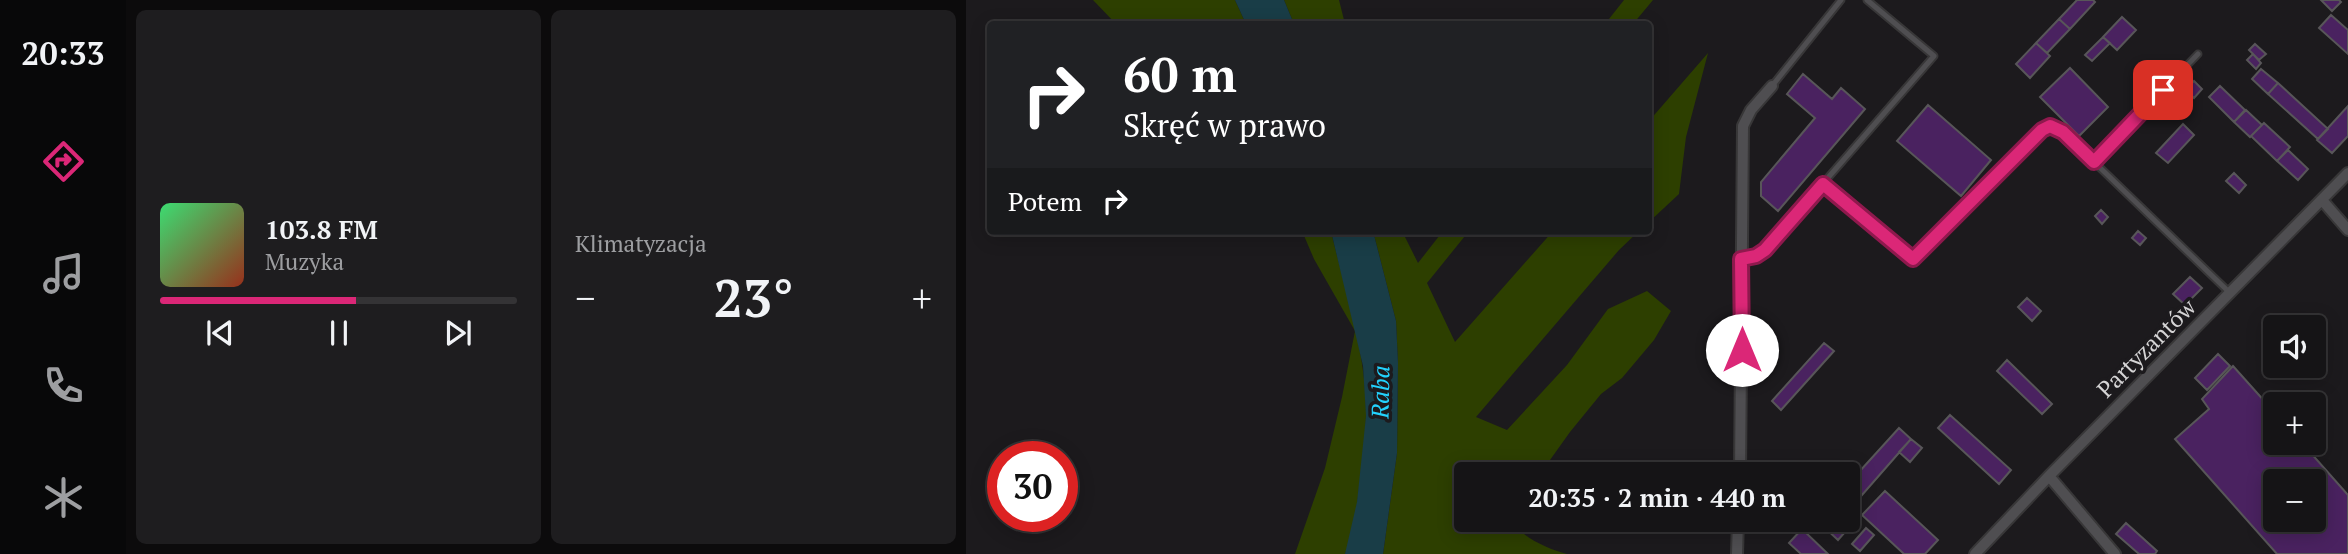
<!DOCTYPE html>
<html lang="pl">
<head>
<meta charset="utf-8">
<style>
  body { margin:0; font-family:"PT Serif",serif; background:#1e1d1f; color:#f1f3f6; height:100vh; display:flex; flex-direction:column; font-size:26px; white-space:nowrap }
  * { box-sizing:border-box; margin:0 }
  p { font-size:23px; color:#9d9ea1 }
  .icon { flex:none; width:38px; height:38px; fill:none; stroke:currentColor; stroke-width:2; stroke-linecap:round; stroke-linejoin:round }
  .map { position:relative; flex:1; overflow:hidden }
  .details { display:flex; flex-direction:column; gap:10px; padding:10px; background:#0c0b0c; width:840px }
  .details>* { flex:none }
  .top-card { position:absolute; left:21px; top:21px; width:665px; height:214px; border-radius:7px; box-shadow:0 4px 18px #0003,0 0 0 2px #343335; background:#202124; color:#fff; overflow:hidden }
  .buttons { position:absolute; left:1297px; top:315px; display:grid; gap:14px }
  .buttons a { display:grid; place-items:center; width:63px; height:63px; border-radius:7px; background:#151416; box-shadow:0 4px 18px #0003,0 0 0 2px #343335; font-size:35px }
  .speed { position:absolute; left:21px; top:441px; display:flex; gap:14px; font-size:35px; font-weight:700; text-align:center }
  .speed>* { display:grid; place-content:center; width:91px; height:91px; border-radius:50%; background:#151416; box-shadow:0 4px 18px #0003,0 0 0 2px #343335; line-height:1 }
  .speed .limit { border:10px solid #d22; background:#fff; color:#111 }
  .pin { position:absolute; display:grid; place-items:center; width:60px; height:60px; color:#fff; margin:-30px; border-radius:14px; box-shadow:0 4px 10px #0006 }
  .me { position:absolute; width:77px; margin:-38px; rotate:0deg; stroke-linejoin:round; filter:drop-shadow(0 0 5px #0008) }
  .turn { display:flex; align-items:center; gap:24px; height:147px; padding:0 21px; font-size:32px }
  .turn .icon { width:91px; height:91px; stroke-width:2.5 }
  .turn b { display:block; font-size:49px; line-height:60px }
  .then { display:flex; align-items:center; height:66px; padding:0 21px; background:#0003; gap:14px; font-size:26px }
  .big { font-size:52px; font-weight:700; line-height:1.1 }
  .details .card { flex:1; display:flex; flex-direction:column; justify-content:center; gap:10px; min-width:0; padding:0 24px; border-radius:10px; background:#1e1d1f }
  .song { display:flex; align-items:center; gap:21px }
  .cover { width:84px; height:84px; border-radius:10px; background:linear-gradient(135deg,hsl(140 70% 55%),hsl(10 70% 35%)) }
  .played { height:7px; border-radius:4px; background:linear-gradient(90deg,#db2777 55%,#343335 55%) }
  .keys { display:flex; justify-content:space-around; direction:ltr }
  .heat { display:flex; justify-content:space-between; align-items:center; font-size:38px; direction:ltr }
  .details .tiles { flex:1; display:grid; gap:10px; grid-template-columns:repeat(2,1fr) }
  .trip { position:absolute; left:488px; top:462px; width:406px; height:70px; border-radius:7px; background:#151416; box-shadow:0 4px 18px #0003,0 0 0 2px #343335; font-weight:700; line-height:70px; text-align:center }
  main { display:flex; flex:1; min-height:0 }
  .menu { display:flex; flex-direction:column; width:126px; justify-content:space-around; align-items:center; background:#080809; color:#9d9ea1 }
  .menu .icon { width:49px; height:49px }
  .menu .selected { color:#db2777 }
  .menu b { font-size:32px; color:#f1f3f6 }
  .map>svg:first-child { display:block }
  .green { fill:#2d3f00 }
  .water { fill:#193d47 }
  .building { fill:#4a2260; stroke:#585659; stroke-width:2; fill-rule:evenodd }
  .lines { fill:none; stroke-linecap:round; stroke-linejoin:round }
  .service-casing { stroke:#383738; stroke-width:9 }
  .minor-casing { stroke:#383738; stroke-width:14 }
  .service { stroke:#4f4e51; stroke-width:5 }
  .minor { stroke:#4f4e51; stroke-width:10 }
  .route-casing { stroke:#8e194d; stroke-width:18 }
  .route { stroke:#db2777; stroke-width:12 }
  .labels { text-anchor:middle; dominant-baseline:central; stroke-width:7; stroke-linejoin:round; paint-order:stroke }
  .street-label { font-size:23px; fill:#d5d4d5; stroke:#1c1a1d }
  .water-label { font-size:24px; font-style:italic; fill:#23d2fd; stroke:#1c1a1d }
</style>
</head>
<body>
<main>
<nav class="menu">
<b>20:33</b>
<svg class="icon selected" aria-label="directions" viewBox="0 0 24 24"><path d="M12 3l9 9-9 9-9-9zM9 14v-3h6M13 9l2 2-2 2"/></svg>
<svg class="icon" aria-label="music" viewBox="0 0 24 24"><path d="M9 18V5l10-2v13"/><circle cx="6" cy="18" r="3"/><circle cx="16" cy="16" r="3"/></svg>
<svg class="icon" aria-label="phone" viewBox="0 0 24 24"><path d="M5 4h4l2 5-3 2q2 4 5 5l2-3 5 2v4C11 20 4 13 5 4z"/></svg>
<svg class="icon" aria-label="climate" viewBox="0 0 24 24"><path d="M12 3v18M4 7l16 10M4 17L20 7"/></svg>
</nav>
<section class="details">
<div class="tiles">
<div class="card">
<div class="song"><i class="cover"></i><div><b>103.8 FM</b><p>Muzyka</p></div></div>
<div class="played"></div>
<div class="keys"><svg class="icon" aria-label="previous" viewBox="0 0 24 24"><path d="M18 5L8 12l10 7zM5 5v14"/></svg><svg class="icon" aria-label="pause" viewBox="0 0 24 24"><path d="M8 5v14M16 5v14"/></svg><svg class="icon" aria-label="next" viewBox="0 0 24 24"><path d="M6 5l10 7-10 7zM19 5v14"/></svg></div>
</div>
<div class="card"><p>Klimatyzacja</p>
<div class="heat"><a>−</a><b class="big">23°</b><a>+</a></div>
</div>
</div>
</section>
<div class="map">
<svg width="1382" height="554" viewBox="0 0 1382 554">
  <rect width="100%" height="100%" fill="#1c1a1d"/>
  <path class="green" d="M127,0H269L280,24H150Z
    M318,0H373L379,24H328Z
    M658,0H687L667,24H639Z
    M742,53L720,137L713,194L683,222V121Z
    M336,231H365C379,291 401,354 400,416C400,437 396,459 394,480C391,504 389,532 379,554H329L359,468L376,397L389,331L348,259Z
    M407,231H436L452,263L477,231H503L461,283L489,342L587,231H673L653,250L510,417L541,430L601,365L642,309L681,291L705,311L688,340L656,378L635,394L604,432L574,474H500V520H546C554,537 582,549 601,554H417L431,453L432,363L430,321Z"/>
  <path class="water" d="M269,0H318L328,24H280Z
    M365,231H407L430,321L432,363L431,453L417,554H379L391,502L400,416L397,366Z"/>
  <path class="building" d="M1111,0H1127L1129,2L1104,29L1093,19Z
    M1355,0H1373L1375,2L1366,11Z
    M1365,15L1382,30V54L1353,28Z
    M1156,17L1170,30L1151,50L1137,37Z
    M1093,19L1104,29L1081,53L1070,43Z
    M1137,37L1144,43L1126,61L1119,55Z
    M1070,43L1084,56L1064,78L1050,64Z
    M1289,44L1300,54L1293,60L1283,50Z
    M1287,54L1295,63L1290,69L1281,60Z
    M1104,68L1142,107L1113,136L1074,97Z
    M1295,69L1312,83L1302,94L1286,79Z
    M837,74L866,99L875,88L899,109L812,211L795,196V182L849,118L821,94Z
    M1228,81L1236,89L1228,98L1219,90Z
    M1312,83L1362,129L1352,139L1302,94Z
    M1254,86L1279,110L1268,122L1243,97Z
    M962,105L1025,160L995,196L931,141Z
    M1382,106V136L1366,153L1351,140Z
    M1280,110L1296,125L1284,137L1268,122Z
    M1298,123L1324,147L1311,161L1285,136Z
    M1217,124L1228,135L1202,163L1190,153Z
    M1322,150L1342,169L1332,180L1311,161Z
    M1268,173L1280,185L1273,193L1260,181Z
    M1135,210L1142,217L1136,224L1129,216Z
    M1172,231L1180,238L1174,245L1166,238Z
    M1224,277L1236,288L1219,305L1207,294Z
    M1061,298L1075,311L1066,321L1052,307Z
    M858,343L868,351L815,410L806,401Z
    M1252,354L1264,366L1241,390L1229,378Z
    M1041,360L1086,404L1076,414L1031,371Z
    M1267,366L1309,413V443H1336L1382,495V554H1311L1209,439L1243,409L1236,399ZM1309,481H1348V520H1309Z
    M984,415L1045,470L1033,484L972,428Z
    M933,428L945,439L896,495L883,483Z
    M945,439L956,448L944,462L933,452Z
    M919,491L972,540L959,554H938L896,515Z
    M863,520H866L879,532L872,540L857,526Z
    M1160,523L1191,551L1189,554H1173L1150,534Z
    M900,528L908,535L894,551L886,544Z
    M836,529L862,554H835L823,543Z"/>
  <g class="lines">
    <defs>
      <path id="service" d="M806,86L875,0
        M1128,162L1232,54
        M857,184L947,259L1076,130L1084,126L1097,132L1264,293
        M775,259L790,256L799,250L968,56L901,0"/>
      <path id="minor" d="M1356,200L1382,230
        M774,474L777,126L785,110L806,86
        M1083,476L1149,554
        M771,554L772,520
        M1009,554L1083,476L1382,173"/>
    </defs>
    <use href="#service" class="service-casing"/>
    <use href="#minor" class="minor-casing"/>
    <use href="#service" class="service"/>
    <use href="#minor" class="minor"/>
  </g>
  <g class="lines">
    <defs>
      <path id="route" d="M776,350L775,259L790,256L799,250L857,184L947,259L1076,130L1084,126L1097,132L1128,162L1197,90"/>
    </defs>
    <use href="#route" class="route-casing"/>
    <use href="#route" class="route"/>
  </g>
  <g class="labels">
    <g class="street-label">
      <text transform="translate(1180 348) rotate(-45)">Partyzantów</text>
    </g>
    <g class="water-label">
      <text transform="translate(414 392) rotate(-89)">Raba</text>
    </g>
  </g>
</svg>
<div class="buttons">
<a><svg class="icon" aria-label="sound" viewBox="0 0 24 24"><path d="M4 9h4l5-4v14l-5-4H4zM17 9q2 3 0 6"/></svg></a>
<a>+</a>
<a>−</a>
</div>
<div class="speed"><div class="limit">30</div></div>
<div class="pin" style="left:1197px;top:90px;background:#d93025"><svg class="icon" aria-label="arrive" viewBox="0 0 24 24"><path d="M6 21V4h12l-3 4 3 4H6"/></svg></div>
<svg class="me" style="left:776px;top:350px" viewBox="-20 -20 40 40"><circle r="19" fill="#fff"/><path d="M0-13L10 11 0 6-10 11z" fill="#db2777"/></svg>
<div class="trip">20:35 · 2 min · 440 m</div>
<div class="top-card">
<div class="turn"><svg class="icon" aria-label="right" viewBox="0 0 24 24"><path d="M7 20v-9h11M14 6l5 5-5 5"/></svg><div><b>60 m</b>Skręć w prawo</div></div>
<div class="then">Potem<svg class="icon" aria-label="right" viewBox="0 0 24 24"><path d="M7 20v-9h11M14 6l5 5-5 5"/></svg></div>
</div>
</div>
</main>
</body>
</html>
